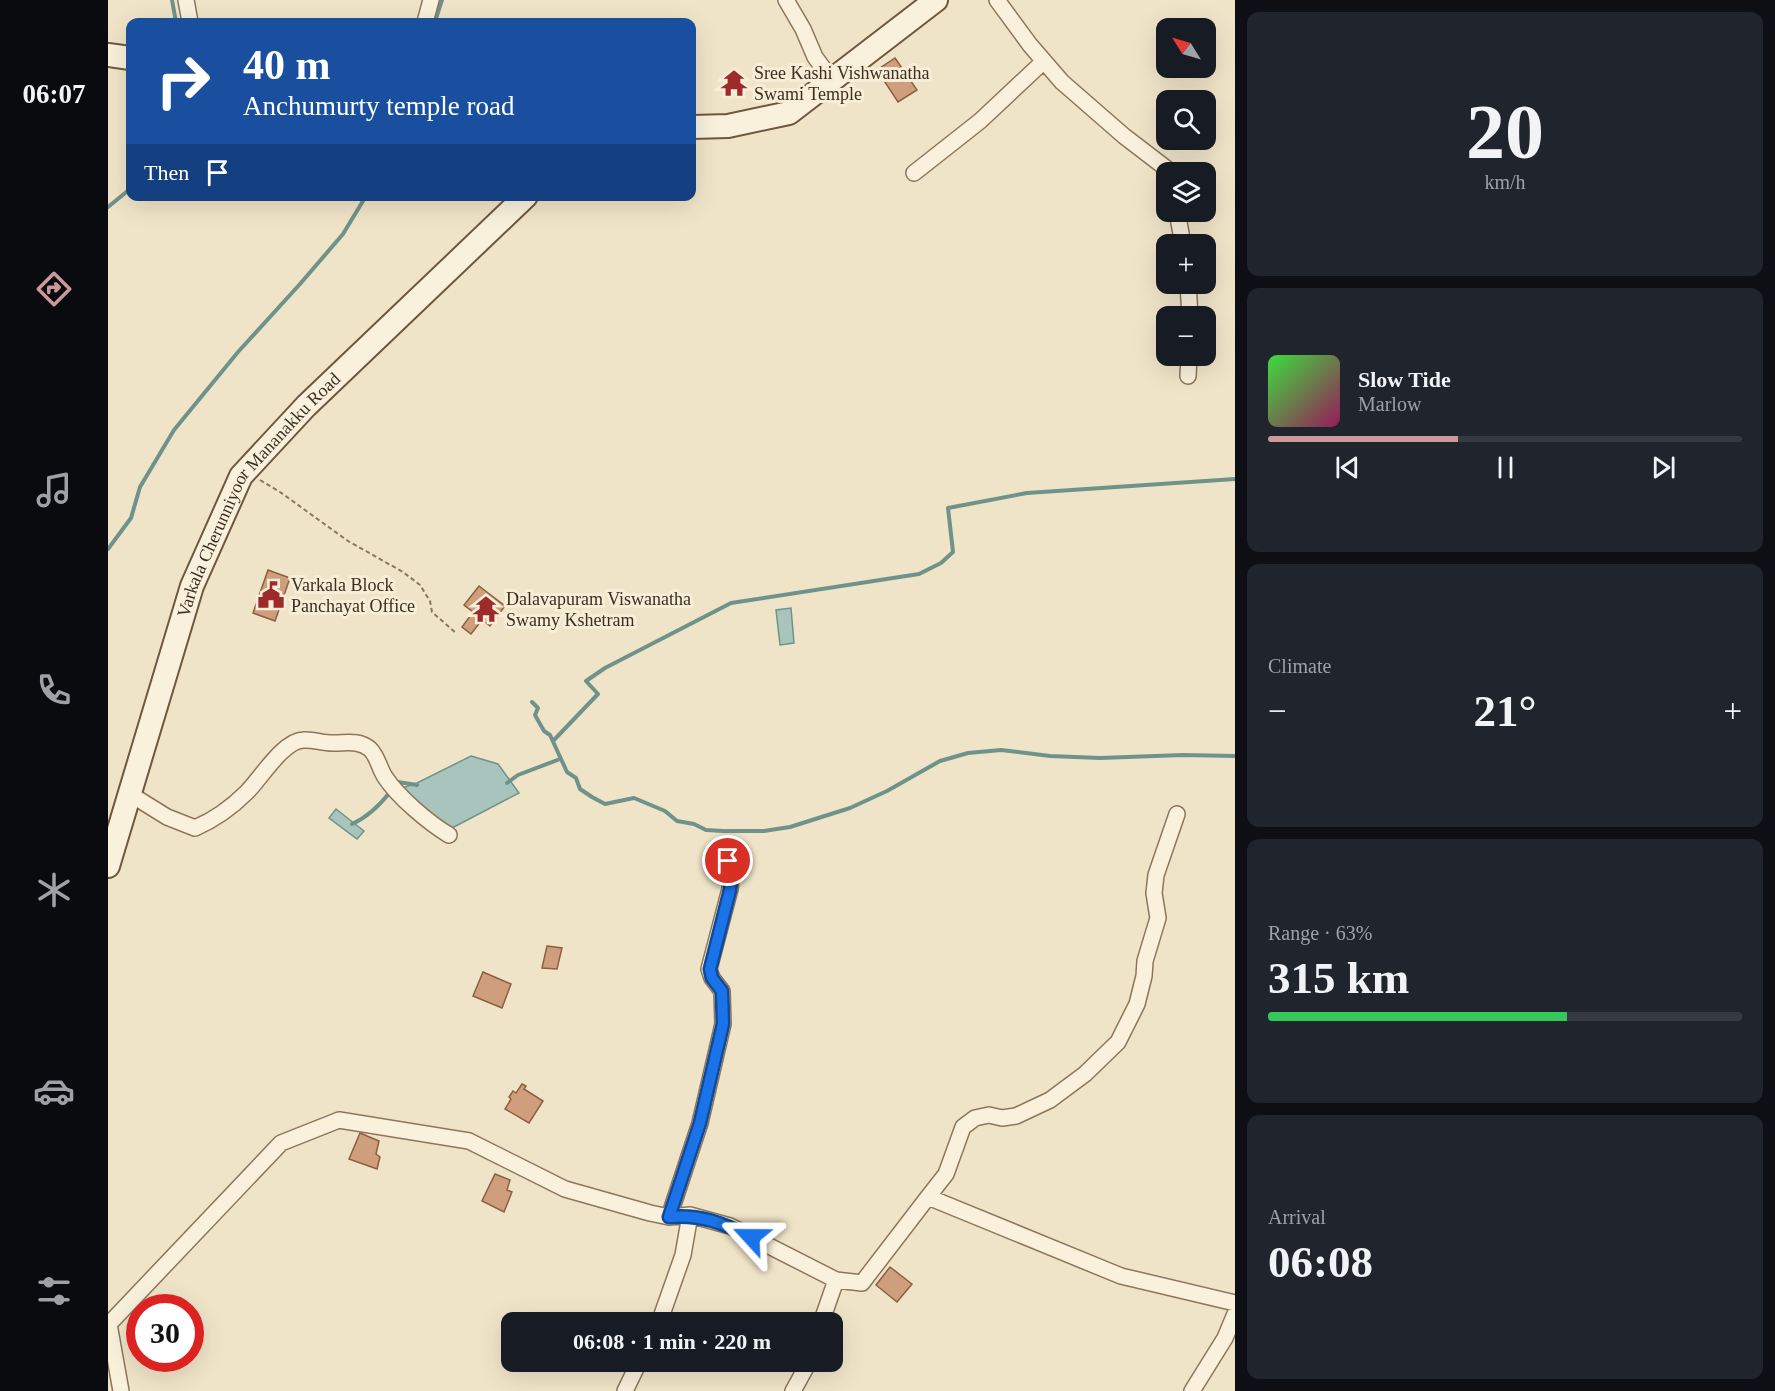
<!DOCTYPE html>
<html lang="en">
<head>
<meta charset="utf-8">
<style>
  body { margin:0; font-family:"Times New Roman",serif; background:#20242c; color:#f1f3f6; height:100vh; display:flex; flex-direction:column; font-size:22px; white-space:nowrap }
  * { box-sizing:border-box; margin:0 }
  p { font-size:20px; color:#9ea1a6 }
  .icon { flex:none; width:33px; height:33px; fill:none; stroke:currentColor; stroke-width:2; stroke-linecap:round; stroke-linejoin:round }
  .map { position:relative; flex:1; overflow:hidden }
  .side { display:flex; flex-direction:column; gap:12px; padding:12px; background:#0d0f14; width:540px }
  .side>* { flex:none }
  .top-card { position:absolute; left:18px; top:18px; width:570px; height:183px; border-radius:12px; box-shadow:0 6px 24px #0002; background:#1a4fa0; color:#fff; overflow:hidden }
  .needle { width:39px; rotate:307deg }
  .tools { position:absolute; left:1048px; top:18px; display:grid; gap:12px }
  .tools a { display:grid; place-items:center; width:60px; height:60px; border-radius:12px; background:#171b24; box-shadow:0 6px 24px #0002; font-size:30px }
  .speed { position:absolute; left:18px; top:1294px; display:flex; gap:12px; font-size:30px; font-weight:700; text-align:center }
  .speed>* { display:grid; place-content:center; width:78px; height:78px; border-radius:50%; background:#171b24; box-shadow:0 6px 24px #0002; line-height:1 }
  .speed .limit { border:9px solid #d22; background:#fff; color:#111 }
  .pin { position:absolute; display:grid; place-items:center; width:51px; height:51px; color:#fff; margin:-26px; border:3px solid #fff; border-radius:50%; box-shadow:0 2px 6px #0007 }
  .me { position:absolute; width:66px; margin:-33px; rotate:294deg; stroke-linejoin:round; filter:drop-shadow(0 0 4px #0008) }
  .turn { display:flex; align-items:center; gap:21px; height:126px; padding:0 18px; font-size:27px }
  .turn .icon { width:78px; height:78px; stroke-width:2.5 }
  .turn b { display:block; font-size:42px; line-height:51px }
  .then { display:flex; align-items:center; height:57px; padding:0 18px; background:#0003; gap:12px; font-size:22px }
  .big { font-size:45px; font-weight:700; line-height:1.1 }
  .side .card { flex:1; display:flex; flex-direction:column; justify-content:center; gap:9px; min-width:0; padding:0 21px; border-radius:12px; background:#20242c }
  .side .dial { align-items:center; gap:0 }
  .dial b { font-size:78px; line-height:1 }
  .song { display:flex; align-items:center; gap:18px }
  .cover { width:72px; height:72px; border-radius:9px; background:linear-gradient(135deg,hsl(120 70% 55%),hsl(330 70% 35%)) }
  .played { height:6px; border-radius:3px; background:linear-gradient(90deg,#cc999b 40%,#363941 40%) }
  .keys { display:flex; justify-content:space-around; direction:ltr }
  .heat { display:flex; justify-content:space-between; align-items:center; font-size:33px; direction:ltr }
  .charge { height:9px; border-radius:4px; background:linear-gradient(90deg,#34c759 63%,#363941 0) }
  .trip { position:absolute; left:393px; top:1312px; width:342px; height:60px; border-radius:12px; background:#171b24; box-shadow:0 6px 24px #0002; font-weight:700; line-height:60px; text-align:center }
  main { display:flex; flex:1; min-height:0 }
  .tabs { display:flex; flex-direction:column; width:108px; justify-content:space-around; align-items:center; background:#090b0e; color:#9ea1a6 }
  .tabs .icon { width:42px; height:42px }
  .tabs .current { color:#cc999b }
  .tabs b { font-size:27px; color:#f1f3f6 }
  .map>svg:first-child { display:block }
  .water { fill:#a9c4bc; stroke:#6f938a; stroke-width:1.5 }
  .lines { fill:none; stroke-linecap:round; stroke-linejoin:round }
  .stream { stroke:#6f938a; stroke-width:4 }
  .building { fill:#cf9f7d; stroke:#8d5f41; stroke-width:1.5 }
  .minor-casing { stroke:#8d765c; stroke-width:18 }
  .secondary-casing { stroke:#6f573f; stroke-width:26 }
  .path { stroke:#8d765c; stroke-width:2; stroke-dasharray:4.5 3; stroke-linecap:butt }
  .minor { stroke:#faf1dc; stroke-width:15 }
  .secondary { stroke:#faf1dc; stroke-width:22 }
  .route-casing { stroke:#114b97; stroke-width:15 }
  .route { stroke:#1a73e8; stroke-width:10 }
  .labels { text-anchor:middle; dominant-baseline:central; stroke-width:6; stroke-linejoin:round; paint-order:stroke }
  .poi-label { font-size:18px; fill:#3d2e20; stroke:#f7eed8; text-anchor:start }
  .street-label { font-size:18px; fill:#3d2e20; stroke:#f7eed8 }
</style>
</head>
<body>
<main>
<nav class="tabs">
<b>06:07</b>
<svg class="icon current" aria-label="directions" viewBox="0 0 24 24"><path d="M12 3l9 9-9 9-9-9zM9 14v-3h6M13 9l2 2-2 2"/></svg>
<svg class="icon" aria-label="music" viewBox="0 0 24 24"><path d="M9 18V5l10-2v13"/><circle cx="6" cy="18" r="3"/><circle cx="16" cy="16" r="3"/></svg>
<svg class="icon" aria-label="phone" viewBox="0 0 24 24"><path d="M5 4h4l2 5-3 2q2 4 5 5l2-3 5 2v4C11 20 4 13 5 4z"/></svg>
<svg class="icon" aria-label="climate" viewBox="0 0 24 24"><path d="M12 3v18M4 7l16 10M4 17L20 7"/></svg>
<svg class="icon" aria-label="car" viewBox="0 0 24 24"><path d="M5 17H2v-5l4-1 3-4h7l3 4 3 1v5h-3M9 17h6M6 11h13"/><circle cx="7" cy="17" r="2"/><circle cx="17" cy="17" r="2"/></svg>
<svg class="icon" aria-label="filters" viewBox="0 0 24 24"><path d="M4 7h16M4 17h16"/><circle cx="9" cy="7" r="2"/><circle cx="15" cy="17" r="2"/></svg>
</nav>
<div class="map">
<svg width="1127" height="1391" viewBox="0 0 1127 1391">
  <rect width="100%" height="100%" fill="#f0e4c8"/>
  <path class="water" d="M683,608L686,643L672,645L668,610Z
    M363,756L390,764L411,793L342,829L294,788L309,783Z
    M228,809L256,831L249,839L221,818Z"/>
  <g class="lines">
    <path class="stream" d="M64,0L68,22
      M327,22L334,0
      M0,207L22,189
      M0,549L23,518L32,487L66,430L130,352L192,284L235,234L258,196
      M424,702L430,708L427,715L436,731L442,735L459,772L468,778L472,789L484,797L497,804L526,798L557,811L569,821L586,824L598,830L615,831H656L682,827L742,808L779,791L832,761L860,753L893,750L942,756L992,758L1075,755L1127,756
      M445,741L490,694L478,681L497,668L623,603L811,574L833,563L845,552L840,508L919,493L1127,479
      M399,783L410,775L452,759
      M288,785L290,782L309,785
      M244,824C260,817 272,805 283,791"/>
  </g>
  <path class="building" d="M787,58L809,90L790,102L769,70Z
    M160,570L182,578L167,621L145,613Z
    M371,586L397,606L382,626L374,620L363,634L354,627L365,612L356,605Z
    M439,946L454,948L449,969L434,968Z
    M375,972L403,984L394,1008L365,996Z
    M414,1084L418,1086L416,1089L435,1101L421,1123L397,1109L403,1099L401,1097L405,1091L408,1093Z
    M252,1133L271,1141L268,1154L272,1157L269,1169L241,1159Z
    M387,1174L402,1180L399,1190L404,1192L396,1212L374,1201Z
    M782,1267L804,1284L789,1302L768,1285Z"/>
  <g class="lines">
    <defs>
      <path id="minor" d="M78,0L82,22
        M678,0L695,29L707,57L724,80
        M889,0L922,45L954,82L1016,136L1063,172
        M317,22L323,0
        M806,173L872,121L936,61
        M1069,212L1075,244
        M1080,284L1082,316
        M1080,376L1081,356
        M22,794L59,817L87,828C108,819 123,808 139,792C153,778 175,741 195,740C206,739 216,744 227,743C239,743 251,740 262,749C270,757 271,768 277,777C290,797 321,823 341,835
        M820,1197L838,1174L855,1127L867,1118L881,1115L894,1118L908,1116L942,1100L977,1074L1010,1042L1029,1004L1036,976L1037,961L1050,918L1046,893L1048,875L1069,814
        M561,1217L592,1123L615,1024L614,991L604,978L601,969L622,889L623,879L620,861
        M0,1323L1,1324L173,1143L231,1120L361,1141L457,1189L542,1213L561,1217L582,1215L622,1226L728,1280L754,1283L820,1197L1013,1276L1127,1303
        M551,1323L575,1255L582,1215
        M713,1323L728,1280
        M1,1324L13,1391
        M517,1391L531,1362
        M685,1391L701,1362
        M1084,1391L1117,1338L1127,1314"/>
      <g id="secondary">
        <path d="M0,55L22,58"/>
        <path d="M584,127L620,126L681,113L828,0"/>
        <path id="s1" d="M0,866L84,586L133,476L198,406L418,196"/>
      </g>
    </defs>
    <use href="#minor" class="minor-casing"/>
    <use href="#secondary" class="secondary-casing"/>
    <path class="path" d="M152,480L172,492L240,541L295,572L312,585L322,601L324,612L349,634"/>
    <use href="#minor" class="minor"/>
    <use href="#secondary" class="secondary"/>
  </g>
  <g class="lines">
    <defs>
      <path id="route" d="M620,861L623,879L622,890L602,969L604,978L614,991L615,1024L592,1123L561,1217C592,1214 615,1223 643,1237"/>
    </defs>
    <use href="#route" class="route-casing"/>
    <use href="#route" class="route"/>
  </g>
  <defs>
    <symbol id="temple-bare" viewBox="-9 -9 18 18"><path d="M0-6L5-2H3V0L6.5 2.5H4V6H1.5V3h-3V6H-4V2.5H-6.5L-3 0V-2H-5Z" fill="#9e2a2b" stroke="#f7eed8" stroke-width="2.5" paint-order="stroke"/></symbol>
    <symbol id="civic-bare" viewBox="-9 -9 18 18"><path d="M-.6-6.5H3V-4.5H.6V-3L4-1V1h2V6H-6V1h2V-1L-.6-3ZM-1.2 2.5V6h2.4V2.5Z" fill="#9e2a2b" stroke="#f7eed8" stroke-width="2.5" paint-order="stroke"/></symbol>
  </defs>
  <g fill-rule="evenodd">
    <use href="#temple-bare" x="607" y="64" width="38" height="38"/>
    <use href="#civic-bare" x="144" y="576" width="38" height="38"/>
    <use href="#temple-bare" x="359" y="590" width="38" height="38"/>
  </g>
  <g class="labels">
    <g class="poi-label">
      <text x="646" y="73">Sree Kashi Vishwanatha<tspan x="646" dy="21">Swami Temple</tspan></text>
      <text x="183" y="585">Varkala Block<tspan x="183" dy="21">Panchayat Office</tspan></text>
      <text x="398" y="599">Dalavapuram Viswanatha<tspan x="398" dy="21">Swamy Kshetram</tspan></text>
    </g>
    <g class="street-label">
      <text stroke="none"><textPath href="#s1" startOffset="406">Varkala Cherunniyoor Mananakku Road</textPath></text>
    </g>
  </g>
</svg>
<div class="tools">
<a><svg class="needle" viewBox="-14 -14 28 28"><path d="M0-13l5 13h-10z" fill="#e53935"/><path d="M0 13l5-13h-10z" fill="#9ea1a6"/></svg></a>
<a><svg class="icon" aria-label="search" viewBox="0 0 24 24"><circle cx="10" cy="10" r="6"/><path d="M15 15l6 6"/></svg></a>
<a><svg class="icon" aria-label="layers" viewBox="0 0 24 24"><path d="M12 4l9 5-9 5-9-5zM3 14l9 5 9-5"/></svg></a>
<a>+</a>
<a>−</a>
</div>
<div class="speed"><div class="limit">30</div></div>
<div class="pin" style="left:620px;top:861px;background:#d93025"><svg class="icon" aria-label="arrive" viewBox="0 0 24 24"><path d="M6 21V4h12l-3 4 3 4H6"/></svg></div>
<svg class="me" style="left:643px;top:1237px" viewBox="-20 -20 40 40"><path d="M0-17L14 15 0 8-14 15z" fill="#1a73e8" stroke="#fff" stroke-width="4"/></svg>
<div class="trip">06:08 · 1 min · 220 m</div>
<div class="top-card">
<div class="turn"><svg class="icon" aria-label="right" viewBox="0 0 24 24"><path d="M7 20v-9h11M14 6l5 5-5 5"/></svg><div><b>40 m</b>Anchumurty temple road</div></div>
<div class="then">Then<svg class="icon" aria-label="arrive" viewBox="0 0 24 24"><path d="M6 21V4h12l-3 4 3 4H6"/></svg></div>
</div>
</div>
<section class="side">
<div class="card dial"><b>20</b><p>km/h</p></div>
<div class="card">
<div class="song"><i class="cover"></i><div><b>Slow Tide</b><p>Marlow</p></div></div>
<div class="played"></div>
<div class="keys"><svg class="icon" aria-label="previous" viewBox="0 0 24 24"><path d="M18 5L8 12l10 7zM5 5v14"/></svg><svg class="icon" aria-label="pause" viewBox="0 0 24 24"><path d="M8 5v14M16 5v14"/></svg><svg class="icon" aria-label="next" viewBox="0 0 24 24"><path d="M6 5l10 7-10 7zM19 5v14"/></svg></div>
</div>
<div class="card"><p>Climate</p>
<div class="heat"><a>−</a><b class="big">21°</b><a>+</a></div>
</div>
<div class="card"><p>Range · 63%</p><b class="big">315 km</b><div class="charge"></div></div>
<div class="card"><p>Arrival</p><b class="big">06:08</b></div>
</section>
</main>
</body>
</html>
